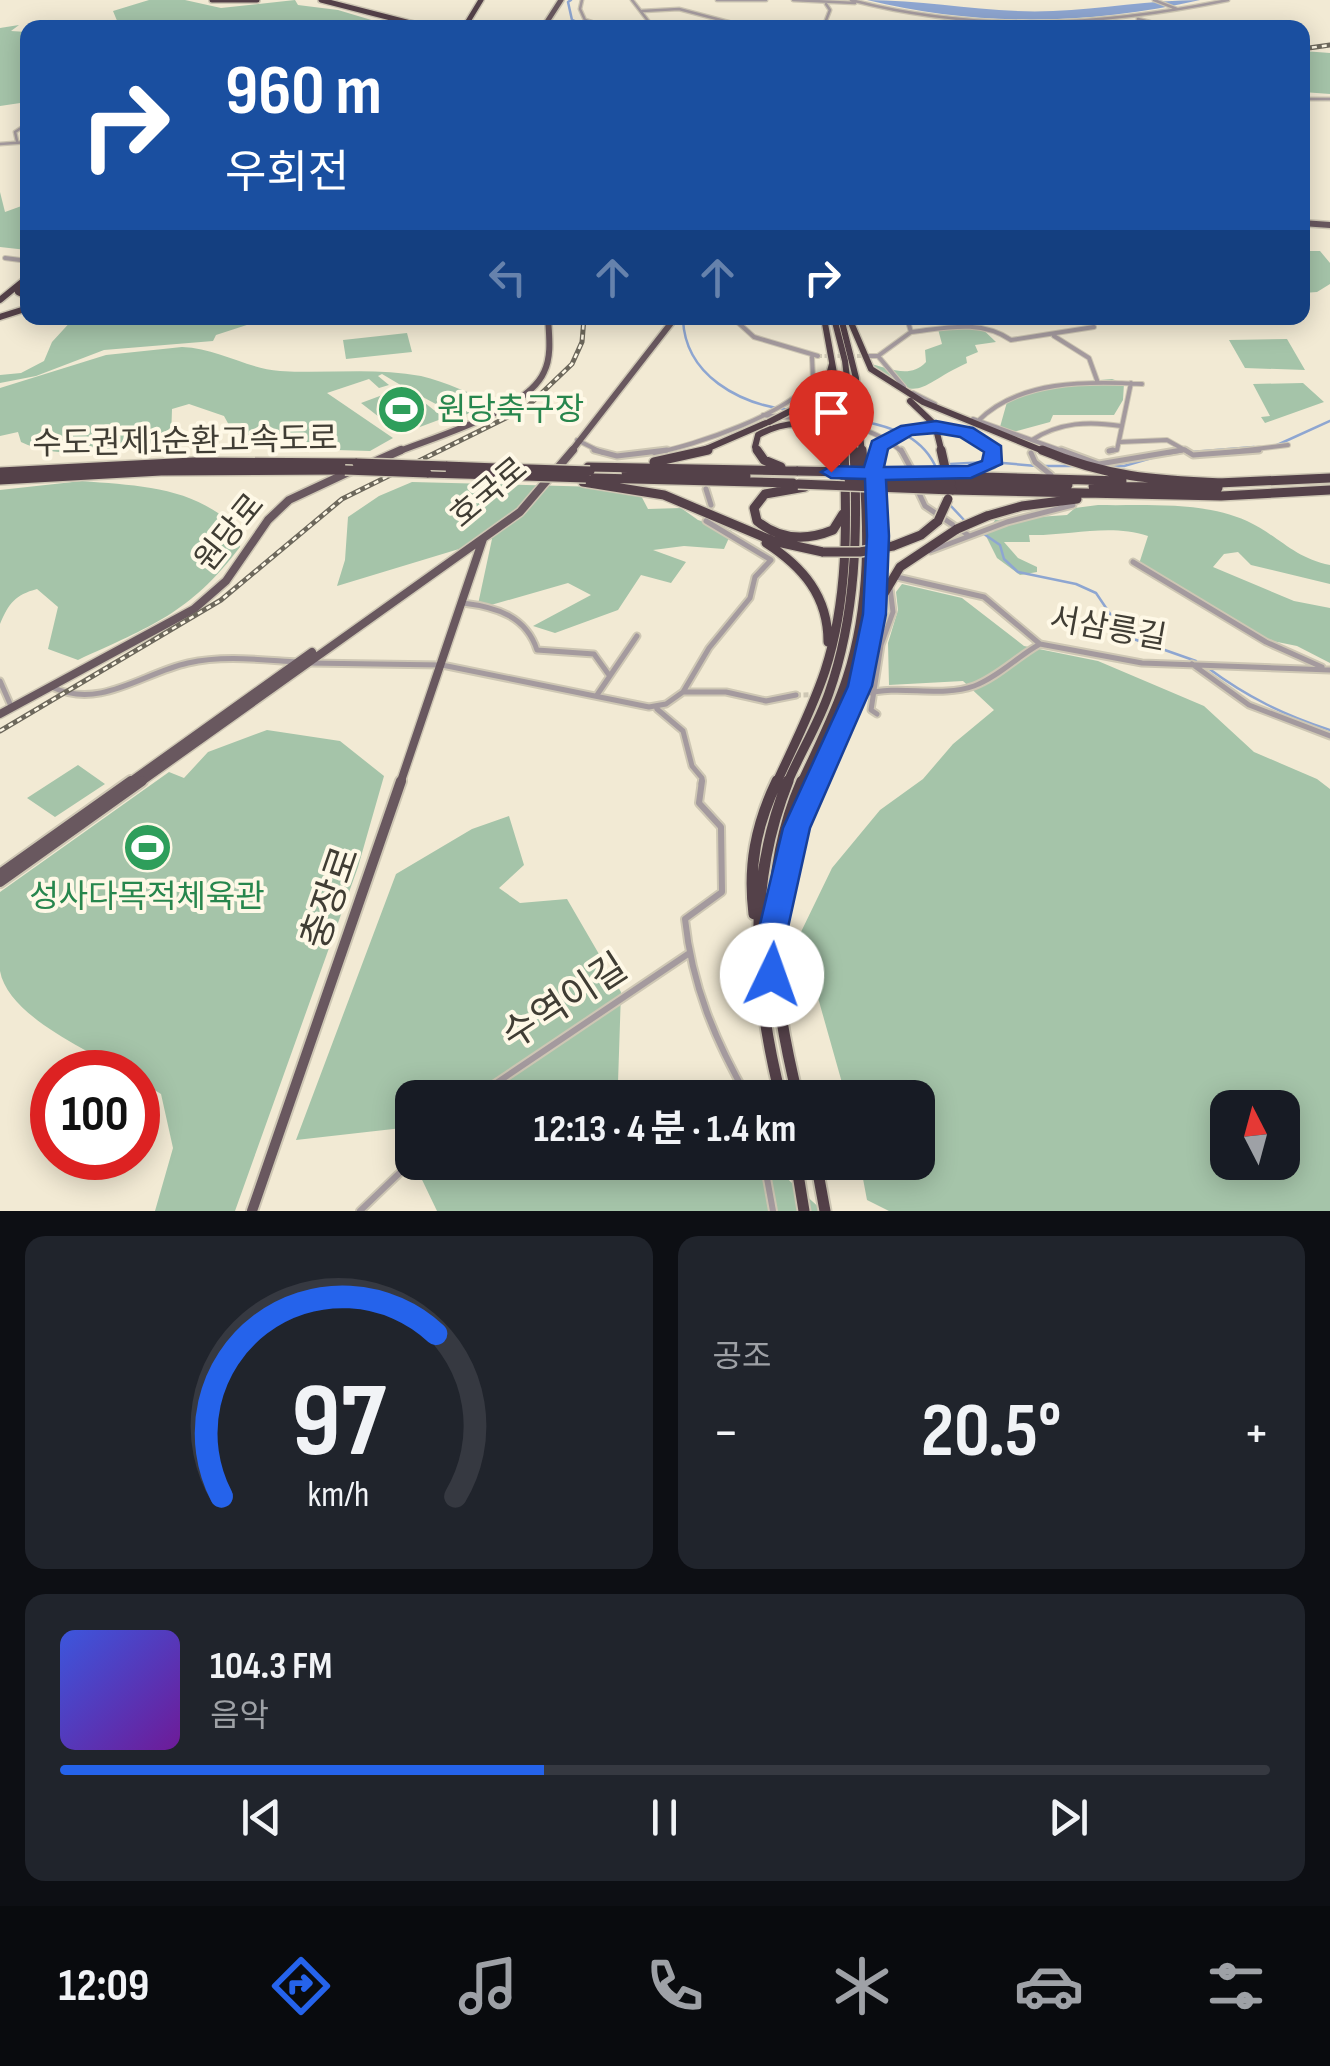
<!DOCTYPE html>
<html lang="ko">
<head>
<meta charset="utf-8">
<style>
  body { margin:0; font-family:"Sofia Sans Condensed","Noto Sans KR",sans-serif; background:#20242c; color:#f1f3f6; height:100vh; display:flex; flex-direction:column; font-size:38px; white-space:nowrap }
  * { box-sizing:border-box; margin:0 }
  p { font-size:32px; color:#9ea1a6 }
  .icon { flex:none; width:55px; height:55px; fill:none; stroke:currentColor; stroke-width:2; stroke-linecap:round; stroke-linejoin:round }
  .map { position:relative; height:1211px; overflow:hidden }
  .details { display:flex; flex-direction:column; gap:25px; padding:25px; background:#0d0f14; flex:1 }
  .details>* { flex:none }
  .banner { position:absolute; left:20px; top:20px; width:1290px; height:305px; border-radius:20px; box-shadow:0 5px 25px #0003; background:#1a4fa0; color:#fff; overflow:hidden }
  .needle { width:65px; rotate:354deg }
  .tools { position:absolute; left:1210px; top:1090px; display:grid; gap:20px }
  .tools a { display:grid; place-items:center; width:90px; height:90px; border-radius:20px; background:#171b24; box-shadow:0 5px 25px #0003; font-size:50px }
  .speed { position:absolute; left:30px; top:1050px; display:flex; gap:20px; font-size:50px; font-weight:700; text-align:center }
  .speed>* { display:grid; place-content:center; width:130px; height:130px; border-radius:50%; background:#171b24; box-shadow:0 5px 25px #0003; line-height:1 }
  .speed .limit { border:15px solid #d22; background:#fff; color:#111 }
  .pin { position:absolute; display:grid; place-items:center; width:85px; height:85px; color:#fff; margin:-102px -42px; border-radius:50% 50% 50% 0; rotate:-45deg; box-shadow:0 0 10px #0007 }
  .pin .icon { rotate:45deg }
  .me { position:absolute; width:110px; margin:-55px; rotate:3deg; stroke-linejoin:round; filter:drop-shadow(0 0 8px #0008) }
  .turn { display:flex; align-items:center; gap:35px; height:210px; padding:0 40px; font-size:45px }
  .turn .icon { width:130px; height:130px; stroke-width:2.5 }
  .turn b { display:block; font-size:70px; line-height:85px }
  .lanes { display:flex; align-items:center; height:95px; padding:0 40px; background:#0003; justify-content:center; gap:50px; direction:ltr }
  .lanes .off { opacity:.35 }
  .big { font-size:75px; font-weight:700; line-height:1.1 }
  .details .tile { flex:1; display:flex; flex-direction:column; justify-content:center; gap:15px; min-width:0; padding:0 35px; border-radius:20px; background:#20242c }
  .details .dial { align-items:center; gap:0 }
  .dial svg { height:260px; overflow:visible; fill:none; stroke:#363941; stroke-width:7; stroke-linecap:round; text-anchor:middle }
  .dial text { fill:#f1f3f6; stroke:none }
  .song { display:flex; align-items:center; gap:30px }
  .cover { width:120px; height:120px; border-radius:15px; background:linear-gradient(135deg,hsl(230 70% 55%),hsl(280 70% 35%)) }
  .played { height:10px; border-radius:5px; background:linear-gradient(90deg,#2563eb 40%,#363941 40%) }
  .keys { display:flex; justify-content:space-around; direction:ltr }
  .heat { display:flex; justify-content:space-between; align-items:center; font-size:55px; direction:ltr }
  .details .tiles { flex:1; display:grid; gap:25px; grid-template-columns:1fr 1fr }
  .tile:last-child { grid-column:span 2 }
  .trip { position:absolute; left:395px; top:1080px; width:540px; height:100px; border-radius:20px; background:#171b24; box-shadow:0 5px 25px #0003; font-weight:700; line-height:100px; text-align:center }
  .menu { display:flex; height:160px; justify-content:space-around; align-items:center; background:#090b0e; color:#9ea1a6 }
  .menu .icon { width:70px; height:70px }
  .menu .active { color:#2563eb }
  .menu b { font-size:45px; color:#f1f3f6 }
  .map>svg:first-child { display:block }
  .green { fill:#a5c4a9; fill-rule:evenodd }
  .water { fill:#8ea6d1 }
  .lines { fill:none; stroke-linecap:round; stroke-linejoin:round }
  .stream { stroke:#8ea6d1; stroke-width:2.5 }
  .minor-tunnel-far1 { stroke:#cec7b4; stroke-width:4; stroke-dasharray:4 2.5; stroke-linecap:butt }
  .minor-tunnel { stroke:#cec7b4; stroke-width:5; stroke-dasharray:5 2.5; stroke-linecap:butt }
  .minor-far3-casing { stroke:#cec7b4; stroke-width:5 }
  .minor-far2-casing { stroke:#cec7b4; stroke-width:6 }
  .minor-far1-casing { stroke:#cec7b4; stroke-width:9 }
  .minor-casing { stroke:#cec7b4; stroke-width:10 }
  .major-far3-casing { stroke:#cec7b4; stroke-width:8 }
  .major-far2-casing { stroke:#cec7b4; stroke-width:9 }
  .major-far1-casing { stroke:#cec7b4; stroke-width:11 }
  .major-casing { stroke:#cec7b4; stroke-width:14 }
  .highway-far3-casing { stroke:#cec7b4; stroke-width:8 }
  .highway-far2-casing { stroke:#cec7b4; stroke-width:9 }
  .highway-far1-casing { stroke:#cec7b4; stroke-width:12 }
  .highway-casing { stroke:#cec7b4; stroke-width:15 }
  .minor-far3 { stroke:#a49a9e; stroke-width:2.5 }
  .minor-far2 { stroke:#a49a9e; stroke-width:4 }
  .minor-far1 { stroke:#a49a9e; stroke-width:5 }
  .minor { stroke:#a49a9e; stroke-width:6 }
  .major-far3 { stroke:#69585f; stroke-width:5 }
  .major-far2 { stroke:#69585f; stroke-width:6 }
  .major-far1 { stroke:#69585f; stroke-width:8 }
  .major { stroke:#69585f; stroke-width:10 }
  .highway-far3 { stroke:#544149; stroke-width:5 }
  .highway-far2 { stroke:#544149; stroke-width:6 }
  .highway-far1 { stroke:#544149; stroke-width:9 }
  .highway { stroke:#544149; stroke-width:11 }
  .rail-casing { stroke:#6d685c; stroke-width:5 }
  .rail { stroke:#fef8e6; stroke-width:2.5; stroke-dasharray:5; stroke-linecap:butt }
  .highway-bridge-far1-casing { stroke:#cec7b4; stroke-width:9; stroke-linecap:butt }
  .highway-bridge-casing { stroke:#cec7b4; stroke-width:12; stroke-linecap:butt }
  .highway-bridge-far1 { stroke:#544149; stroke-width:6 }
  .highway-bridge { stroke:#544149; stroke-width:9 }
  .route { fill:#2563eb; stroke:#184099; stroke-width:2.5; fill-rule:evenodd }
  .labels { text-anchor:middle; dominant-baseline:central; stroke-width:8; stroke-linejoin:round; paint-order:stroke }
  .leisure-label { font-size:32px; fill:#27864d; stroke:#fef8e6; text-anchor:start }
  .street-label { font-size:32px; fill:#403d34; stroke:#fef8e6 }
  .near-street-label { font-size:38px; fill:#403d34; stroke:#fef8e6 }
</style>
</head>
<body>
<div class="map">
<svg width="1330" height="1211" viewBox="0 0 1330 1211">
  <rect width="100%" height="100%" fill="#f2ead4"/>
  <path class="green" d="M149,0H185L221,8L295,0L298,5L338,10L378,22L373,23L377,28H120L113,11Z
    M19,25L11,31L27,32V102L0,106V28Z
    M1303,51L1330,53V94L1303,92Z
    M0,192L5,212L27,204V250L0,247Z
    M1303,251H1320L1330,263V284L1317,292L1303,293Z
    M74,318H268L216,335L213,341L104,350L36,376L0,383V375L21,373L44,361L52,342Z
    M975,322L996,342L975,345L978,352L966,357L967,363C916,386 922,407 866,363C888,367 909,380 926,362L925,350L942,344L938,329Z
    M407,333L412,352L346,359L343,340Z
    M1287,339L1305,370L1245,368L1229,340Z
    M182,347C217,348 245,368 280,371C327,374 374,367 421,376C446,382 471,394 494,403L460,417L406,388L444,418L401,434L361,403L404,387L382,374L378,376L389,385L379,388L369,379L327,393L393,438L370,451L241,447L224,416L189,404L172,409L171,440C124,448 64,463 21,442L18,432L0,436V388L106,355Z
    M1112,379L1124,383L1123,400L1114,415H1053L1050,422L1013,432L1000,427L1007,402C1040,385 1076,382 1112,379Z
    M1303,383L1324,402L1265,423L1261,417L1270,416L1253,384Z
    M82,481C140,486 195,486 238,530L240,547C189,614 151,626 78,660L48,649L58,607L37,589C15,595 9,603 0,624V490Z
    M412,482L637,488L648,509L681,508L698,520L732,531L724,549L684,546L653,550L686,562L671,583L641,575L618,610L555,633L533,626L591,595L568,583L477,609L492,539L337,586L345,560L348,517L379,496Z
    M1098,505C1146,506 1203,501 1247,521C1279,536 1294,558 1330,565V584L1251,565L1238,552L1224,554L1213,567L1294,601L1330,608V663L1297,646L1267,640L1138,567L1148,536C1109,523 1070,536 1029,535L1030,542H1004L1018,558L1037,567V572L1020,575L997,558L986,536L995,520L1067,515L1075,508Z
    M902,584L962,598L1024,646L1098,661L1204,706L1254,752L1317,779L1330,789V1211H889L867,1200L860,1163L918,1162V1098L846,1097L800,934L832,868L880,810L923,779L953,744L994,710L963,681L889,685L888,643L898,610L896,592ZM1228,1108H1282V1162H1228Z
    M267,730L340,741L384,776L358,867L235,1211H155L173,1148L161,1094L138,1080V1072H125C89,1051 8,1016 0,971C0,946 0,917 0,892L169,772L184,778L208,752Z
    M78,765L105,784L55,817L27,798Z
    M509,816L524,865L499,888L520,903L567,899L621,992L618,1083L675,1088L687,1097L412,1098V1138L411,1127L296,1140L396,874L472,829Z
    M414,1163H770L823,1211H437Z"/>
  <path class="water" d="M867,0C929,0 990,14 1053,11C1102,9 1150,0 1200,0C1090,25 977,27 867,0Z"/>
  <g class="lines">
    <path class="stream" d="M571,0L568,2L572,20L591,28
      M683,319C685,376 740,404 789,410
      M797,411L838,418
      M861,421C893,427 924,437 937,470
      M1277,445L1330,421
      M1192,452L1254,447
      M1003,463L1036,466
      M950,464L987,462
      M1044,466H1076
      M1104,466H1124L1155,457
      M950,505L965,521
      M984,534L1000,545L1004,559L1018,572L1076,584L1096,593L1125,636L1196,661
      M1208,668C1247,697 1284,715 1330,730"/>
    <path class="minor-tunnel-far1" d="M818,356H865"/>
    <path class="minor-tunnel" d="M796,695L858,694"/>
    <defs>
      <path id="minor-far3" d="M582,0L580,9L585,20L610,28
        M632,0L652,26
        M717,0H766
        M793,0L855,3
        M851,0C978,33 1100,26 1228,0
        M1154,0L1177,9
        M642,11L679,9L751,28
        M1138,19L1172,28
        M752,27L779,28
        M633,28H659
        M823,28L830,10L826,4
        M1302,99H1330
        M17,141L15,132L27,124
        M0,144L28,142"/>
      <path id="minor-far2" d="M5,258L28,261
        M733,318L754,337L818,356
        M911,332C946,328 980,319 1011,340L1094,327
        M1054,336L1089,358L1098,383
        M867,356H878L904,387
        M878,356L911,332L907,318
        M913,393L935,404
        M763,415C810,421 867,418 903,453
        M973,419L1068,453
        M978,421C1019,380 1087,381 1142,384
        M577,440L603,453
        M1032,440C1060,422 1089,421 1121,426
        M1120,442L1167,440L1190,453
        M1109,451L1117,450L1131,383
        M654,453C694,446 791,413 813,379L812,357
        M1167,453L1185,450
        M1222,453L1288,445"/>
      <path id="minor-far1" d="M594,450L617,456L667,450
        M901,450L914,474
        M1061,450L1099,464L1182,450
        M1185,450L1193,455L1259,450
        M1109,451L1113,450
        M1031,453L1035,462L1051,475
        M706,489L711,505
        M917,489L925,506L968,535
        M930,551L1007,522L1073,505
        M1133,562L1266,642L1322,667
        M897,577L984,597L1040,644L1142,663L1330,670
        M463,603C496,607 526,616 537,650L594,654L609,675
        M309,663L442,665L649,707L666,704L683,692H726L766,701L796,695
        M1192,664L1249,705L1330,736
        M0,681L11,706
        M54,688C101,709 143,673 188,663C224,655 262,660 298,662
        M683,692L709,648L750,598L755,577L771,560L706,521
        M865,694C900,684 940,698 974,686C998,677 1018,656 1040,644
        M597,695L637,636
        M657,709L683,731L692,766L702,778L701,784
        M877,714L871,710L881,645L893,612L890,588"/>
      <path id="minor" d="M702,781L699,803L721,827L722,892L685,919C692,986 715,1040 748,1098
        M474,1098L688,954
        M764,1162L773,1211
        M360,1211L412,1161"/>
      <path id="major-far3" d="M543,28L561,0"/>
      <path id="major-far2" d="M1302,223L1330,225
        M395,453C434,437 527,411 544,372C552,356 549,335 548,318
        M570,453L675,318"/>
      <path id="major-far1" d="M374,462L401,450
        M0,714L194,609L226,581L268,520L289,500L351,471
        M127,784L312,652
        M138,784L520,512L573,450
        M400,784L483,539"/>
      <path id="major" d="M0,874L131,781
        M0,882L142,781
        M252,1211L401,781"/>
      <path id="highway-far3" d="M212,0H257
        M321,0L430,28
        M464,28L481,0"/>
      <path id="highway-far2" d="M23,282L18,292L28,297
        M0,300L28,277
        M0,317L28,308
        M824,318L842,417
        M834,318L845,361L852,418
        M841,318L856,378L859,420
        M849,318L871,369L923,402L1048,453
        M910,401L933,423
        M808,402L826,385L832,364
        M936,429L942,453
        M908,430C936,425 978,426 994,453
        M843,432L844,453
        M853,433L854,453
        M860,434L862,453
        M697,453L766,423
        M759,453L755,447L758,435C787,419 824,418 842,449
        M876,453L887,440"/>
      <path id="highway-far1" d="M757,450L764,460L781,467
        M941,450L948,481
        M1042,450C1107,477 1153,480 1222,483
        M654,462L708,450
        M446,466L497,468
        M588,467L798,471
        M0,472L193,462L357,463
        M626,472L746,476
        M427,473L496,475
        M963,473L992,464L994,450
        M950,476L1122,481
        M594,478L793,483
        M0,480L161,471L345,470
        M583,482L664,495L773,541L823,552
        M951,483L1068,485
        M1218,483L1330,478
        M1093,486L1218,488
        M805,487L765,494L754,508L757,521C780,540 806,541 833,530L843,514
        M952,490L1221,496L1330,490
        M987,516L1022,506L1077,499
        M766,543C803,567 828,596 828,642
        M893,546L921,535L938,521
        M879,602L900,567L957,529
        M776,784C793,747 812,710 825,671C848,600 847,524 844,450
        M787,784C800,753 818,725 829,693C856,616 858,532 854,450
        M801,784C817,749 835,715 847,678C871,604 869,527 862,450
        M816,784C831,751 850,718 860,684C882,611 878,535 873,460L877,450"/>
      <path id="highway" d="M754,914C748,866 756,825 777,781
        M774,929L796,828L817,781
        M781,1098C754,991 746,886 788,781
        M798,1098C772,992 757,884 802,781
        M796,1162L804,1211
        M816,1162L825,1211"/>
    </defs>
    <use href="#minor-far3" class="minor-far3-casing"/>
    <use href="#minor-far2" class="minor-far2-casing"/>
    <use href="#minor-far1" class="minor-far1-casing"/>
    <use href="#minor" class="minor-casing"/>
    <use href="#major-far3" class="major-far3-casing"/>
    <use href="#major-far2" class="major-far2-casing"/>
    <use href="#major-far1" class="major-far1-casing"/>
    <use href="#major" class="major-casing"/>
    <use href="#highway-far3" class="highway-far3-casing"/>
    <use href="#highway-far2" class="highway-far2-casing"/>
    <use href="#highway-far1" class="highway-far1-casing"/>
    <use href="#highway" class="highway-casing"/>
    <use href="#minor-far3" class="minor-far3"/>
    <use href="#minor-far2" class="minor-far2"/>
    <use href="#minor-far1" class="minor-far1"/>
    <use href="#minor" class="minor"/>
    <use href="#major-far3" class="major-far3"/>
    <use href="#major-far2" class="major-far2"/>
    <use href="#major-far1" class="major-far1"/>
    <use href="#major" class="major"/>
    <use href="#highway-far3" class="highway-far3"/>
    <use href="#highway-far2" class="highway-far2"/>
    <use href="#highway-far1" class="highway-far1"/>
    <use href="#highway" class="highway"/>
    <defs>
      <path id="rail" d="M1302,49L1330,45
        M0,731L221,600L342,499L526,408L572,364L582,342L584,318"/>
    </defs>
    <use href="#rail" class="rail-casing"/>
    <use href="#rail" class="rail"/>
    <defs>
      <path id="highway-bridge-far1" d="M842,417L843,432
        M852,418L853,433
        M859,420L860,434
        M769,422L808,402
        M887,440L908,430"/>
      <path id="highway-bridge" d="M357,463L446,466
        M497,468L590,471
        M345,470L427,473
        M798,471L950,474
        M496,475L586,478
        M849,479L951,483
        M798,484L952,490
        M938,521L948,499
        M957,529L987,516
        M823,552H860L893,546"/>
    </defs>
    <use href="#highway-bridge-far1" class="highway-bridge-far1-casing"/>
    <use href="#highway-bridge" class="highway-bridge-casing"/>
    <use href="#highway-bridge-far1" class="highway-bridge-far1"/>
    <use href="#highway-bridge" class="highway-bridge"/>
  </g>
  <path class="route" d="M936,421L973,428L1001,446L1002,464L971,478L886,480L889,536L886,614L872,686L810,828L785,941L787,975L783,983L772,986L762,983L758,975L756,941L783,828L848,686L863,614L867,536L865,479L831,478L821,472L831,466L864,467L872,441L901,426ZM936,433L960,437L984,452L982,461L968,466L884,467L888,449L912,435Z"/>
  <defs>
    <symbol id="stadium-disc" viewBox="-11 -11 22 22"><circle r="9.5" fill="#2e9e5b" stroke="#fef8e6"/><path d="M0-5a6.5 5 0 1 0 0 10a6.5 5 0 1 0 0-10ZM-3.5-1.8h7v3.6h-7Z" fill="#fff"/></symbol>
  </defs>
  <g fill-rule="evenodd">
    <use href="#stadium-disc" x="374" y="382" width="55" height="55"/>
    <use href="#stadium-disc" x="120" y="820" width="55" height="55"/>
  </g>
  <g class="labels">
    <g class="leisure-label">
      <text x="437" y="410">원당축구장</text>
      <text x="147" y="897" text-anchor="middle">성사다목적체육관</text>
    </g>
    <g class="street-label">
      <text transform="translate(185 442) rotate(-1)">수도권제1순환고속도로</text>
      <text transform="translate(489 493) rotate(-40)">호국로</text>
      <text transform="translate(230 533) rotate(-51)">원당로</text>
      <text transform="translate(1108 629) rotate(10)">서삼릉길</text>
    </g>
    <g class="near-street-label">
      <text transform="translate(331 898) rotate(-71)">충장로</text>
      <text transform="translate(565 1002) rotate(-33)">수역이길</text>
    </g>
  </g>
</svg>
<div class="tools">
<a><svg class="needle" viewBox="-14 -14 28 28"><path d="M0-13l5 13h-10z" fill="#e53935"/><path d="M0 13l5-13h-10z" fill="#9ea1a6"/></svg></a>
</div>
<div class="speed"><div class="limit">100</div></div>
<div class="pin" style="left:831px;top:472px;background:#d93025"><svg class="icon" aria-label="arrive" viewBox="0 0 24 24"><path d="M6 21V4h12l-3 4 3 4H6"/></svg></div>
<svg class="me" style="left:772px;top:975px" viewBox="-20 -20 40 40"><circle r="19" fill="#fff"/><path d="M0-13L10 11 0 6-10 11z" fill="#2563eb"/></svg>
<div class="trip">12:13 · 4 분 · 1.4 km</div>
<div class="banner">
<div class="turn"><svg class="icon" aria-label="right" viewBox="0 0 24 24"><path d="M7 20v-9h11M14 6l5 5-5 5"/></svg><div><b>960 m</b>우회전</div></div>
<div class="lanes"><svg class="icon off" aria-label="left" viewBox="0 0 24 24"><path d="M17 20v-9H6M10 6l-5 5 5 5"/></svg><svg class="icon off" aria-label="ahead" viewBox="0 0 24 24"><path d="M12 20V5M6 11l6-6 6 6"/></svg><svg class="icon off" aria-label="ahead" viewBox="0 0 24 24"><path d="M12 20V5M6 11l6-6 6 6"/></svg><svg class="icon" aria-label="right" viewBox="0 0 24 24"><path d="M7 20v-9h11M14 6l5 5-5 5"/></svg></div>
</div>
</div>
<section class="details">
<div class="tiles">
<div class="tile dial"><svg viewBox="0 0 100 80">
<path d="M14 69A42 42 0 1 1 86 69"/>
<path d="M14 69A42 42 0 0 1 80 19" stroke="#2563eb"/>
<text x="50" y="56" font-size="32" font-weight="700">97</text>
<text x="50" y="72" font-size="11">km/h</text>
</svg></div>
<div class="tile"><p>공조</p>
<div class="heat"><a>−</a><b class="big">20.5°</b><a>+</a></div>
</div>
<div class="tile">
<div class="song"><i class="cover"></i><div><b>104.3 FM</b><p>음악</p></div></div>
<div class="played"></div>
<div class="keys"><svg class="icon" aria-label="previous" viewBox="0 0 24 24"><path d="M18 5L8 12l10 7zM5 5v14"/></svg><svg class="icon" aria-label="pause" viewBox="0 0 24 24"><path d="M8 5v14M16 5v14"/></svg><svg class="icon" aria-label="next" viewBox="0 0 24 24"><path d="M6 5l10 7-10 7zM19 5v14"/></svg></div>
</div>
</div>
</section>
<nav class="menu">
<b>12:09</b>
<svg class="icon active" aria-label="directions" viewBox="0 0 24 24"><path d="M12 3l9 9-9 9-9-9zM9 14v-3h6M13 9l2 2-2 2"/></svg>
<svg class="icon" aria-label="music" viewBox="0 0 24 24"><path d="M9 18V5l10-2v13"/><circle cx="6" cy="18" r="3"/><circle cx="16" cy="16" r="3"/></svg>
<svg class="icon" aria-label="phone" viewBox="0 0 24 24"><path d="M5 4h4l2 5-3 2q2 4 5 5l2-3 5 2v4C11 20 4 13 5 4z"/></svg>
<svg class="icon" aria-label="climate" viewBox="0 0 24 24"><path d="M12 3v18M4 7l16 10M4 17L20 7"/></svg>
<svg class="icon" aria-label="car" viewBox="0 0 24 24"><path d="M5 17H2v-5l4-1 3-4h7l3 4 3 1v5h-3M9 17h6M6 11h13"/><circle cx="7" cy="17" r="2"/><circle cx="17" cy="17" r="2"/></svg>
<svg class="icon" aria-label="filters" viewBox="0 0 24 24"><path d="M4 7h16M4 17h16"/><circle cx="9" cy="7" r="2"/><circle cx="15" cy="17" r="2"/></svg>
</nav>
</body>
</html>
